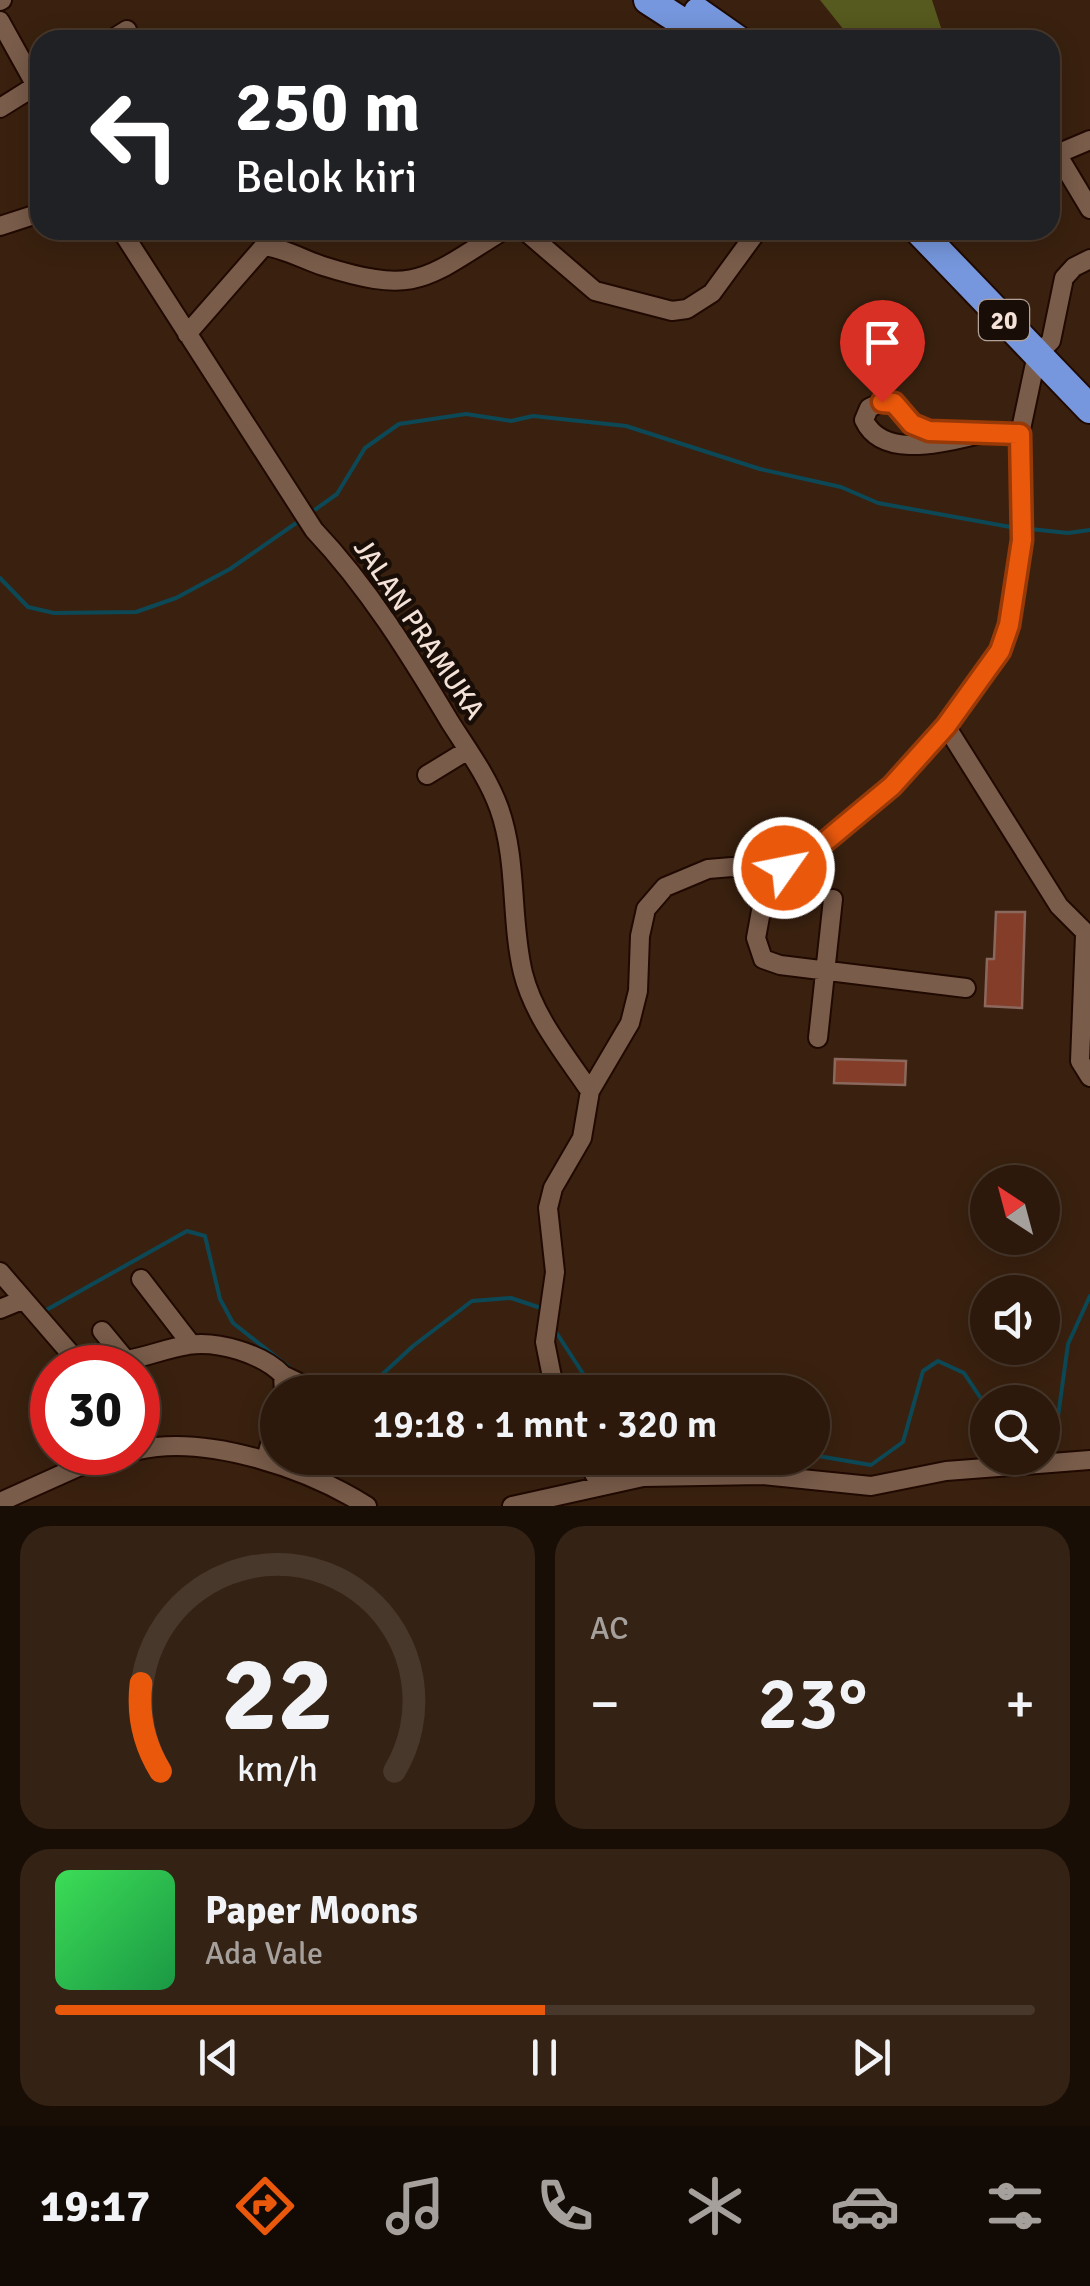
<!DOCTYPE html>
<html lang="id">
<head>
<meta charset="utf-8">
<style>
  body { margin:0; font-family:Signika,sans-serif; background:#342214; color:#f1f3f6; height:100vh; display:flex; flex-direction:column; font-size:38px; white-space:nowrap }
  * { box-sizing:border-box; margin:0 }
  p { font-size:32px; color:#a6a09d }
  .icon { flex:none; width:55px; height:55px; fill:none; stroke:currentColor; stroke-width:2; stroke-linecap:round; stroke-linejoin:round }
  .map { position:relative; height:1506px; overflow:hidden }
  .side { display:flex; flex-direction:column; gap:20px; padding:20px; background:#180e06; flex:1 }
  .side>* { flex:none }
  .top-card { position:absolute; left:30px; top:30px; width:1030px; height:210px; border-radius:30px; box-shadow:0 5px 25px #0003,0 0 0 2px #48382c; background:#202124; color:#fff; overflow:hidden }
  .needle { width:65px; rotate:324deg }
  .controls { position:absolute; left:970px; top:1165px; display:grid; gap:20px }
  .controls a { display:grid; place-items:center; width:90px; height:90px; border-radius:50%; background:#2c190b; box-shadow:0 5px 25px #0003,0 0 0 2px #48382c; font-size:50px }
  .speed { position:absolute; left:30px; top:1345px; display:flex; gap:20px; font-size:50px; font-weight:700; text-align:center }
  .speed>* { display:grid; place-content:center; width:130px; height:130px; border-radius:50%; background:#2c190b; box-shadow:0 5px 25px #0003,0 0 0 2px #48382c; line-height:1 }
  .speed .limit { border:15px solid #d22; background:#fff; color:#111 }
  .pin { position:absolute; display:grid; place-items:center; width:85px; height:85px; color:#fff; margin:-102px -42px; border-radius:50% 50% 50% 0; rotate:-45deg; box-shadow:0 0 10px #0007 }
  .pin .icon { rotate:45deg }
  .me { position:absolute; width:110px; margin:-55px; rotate:57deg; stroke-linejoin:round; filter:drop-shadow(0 0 8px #0008) }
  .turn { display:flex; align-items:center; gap:35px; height:210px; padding:0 40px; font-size:45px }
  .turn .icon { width:130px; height:130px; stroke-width:2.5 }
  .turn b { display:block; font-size:70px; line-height:85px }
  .big { font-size:75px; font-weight:600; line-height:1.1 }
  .side .card { flex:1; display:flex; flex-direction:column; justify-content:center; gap:15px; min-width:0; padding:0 35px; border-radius:30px; background:#342214 }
  .side .dial { align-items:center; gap:0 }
  .dial svg { height:260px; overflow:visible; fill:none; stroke:#48382c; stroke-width:7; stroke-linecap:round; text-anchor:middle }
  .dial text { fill:#f1f3f6; stroke:none }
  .song { display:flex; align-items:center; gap:30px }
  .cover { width:120px; height:120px; border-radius:15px; background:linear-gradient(135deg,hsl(130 70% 55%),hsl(140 70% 35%)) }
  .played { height:10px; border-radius:5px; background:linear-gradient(90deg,#ea580c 50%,#48382c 50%) }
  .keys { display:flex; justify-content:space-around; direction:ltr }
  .heat { display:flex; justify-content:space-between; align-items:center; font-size:55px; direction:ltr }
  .side .tiles { flex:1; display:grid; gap:20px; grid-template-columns:1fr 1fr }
  .card:last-child { grid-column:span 2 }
  .trip { position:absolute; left:260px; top:1375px; width:570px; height:100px; border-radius:50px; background:#2c190b; box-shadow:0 5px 25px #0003,0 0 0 2px #48382c; font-weight:600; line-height:100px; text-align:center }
  .menu { display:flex; height:160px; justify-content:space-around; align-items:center; background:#120a04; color:#a6a09d }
  .menu .icon { width:70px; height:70px }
  .menu .current { color:#ea580c }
  .menu b { font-size:45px; color:#f1f3f6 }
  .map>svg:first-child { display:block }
  .forest { fill:#565a1e }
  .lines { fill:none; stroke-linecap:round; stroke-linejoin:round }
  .stream { stroke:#0c4856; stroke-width:4 }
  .building { fill:#843d28; stroke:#8b685e; stroke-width:2.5 }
  .minor-casing { stroke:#200900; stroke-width:22 }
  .highway-casing { stroke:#200900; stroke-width:32 }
  .minor { stroke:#795c4a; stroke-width:18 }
  .highway { stroke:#7697dd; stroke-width:28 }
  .route-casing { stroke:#983908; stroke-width:25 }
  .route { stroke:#ea580c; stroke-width:18 }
  .labels { text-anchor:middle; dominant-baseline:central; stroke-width:9; stroke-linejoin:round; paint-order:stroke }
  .shield { fill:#190e07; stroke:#b2a299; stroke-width:2.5 }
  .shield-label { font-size:25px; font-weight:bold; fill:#f4e2d8 }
  .street-label { font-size:28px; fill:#f4e2d8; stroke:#190e07 }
</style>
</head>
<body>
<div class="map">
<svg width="1090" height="1506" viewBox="0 0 1090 1506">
  <rect width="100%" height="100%" fill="#3a210f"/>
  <path class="forest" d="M820,0H932L945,40H852Z"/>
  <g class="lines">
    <path class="stream" d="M309,514L337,494L365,448L399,424L466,414L511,421L533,416L626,426L760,469L841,487L878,503L1016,528
      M1030,529L1068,533L1090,530
      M0,578L28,607L54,613L136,612L176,598L230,569L302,519
      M41,1313L187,1231L205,1236L220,1299L233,1323L294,1371
      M554,1329L595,1392
      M353,1392L374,1382L413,1346L472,1301L511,1298L541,1308
      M1042,1442L1057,1424L1068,1344L1090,1296
      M812,1455L871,1465L903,1442L923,1371L938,1361L964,1373L988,1409"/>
  </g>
  <path class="building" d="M996,912H1025L1022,1008L985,1006L987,959H994Z
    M835,1059L906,1061L905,1085L834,1083Z"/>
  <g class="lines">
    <defs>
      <path id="minor" d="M0,1L2,0
        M0,21L40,93
        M111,40L127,30
        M0,108L40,83
        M1090,140L1057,154L1090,209
        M0,226L40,213
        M121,230L314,530C368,587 410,655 450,722C467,749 488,777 499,808C518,861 510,919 523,973C534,1017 565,1054 590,1091
        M524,230L595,291L672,311L687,309L712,293L758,230
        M187,334L264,246C284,248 304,260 323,266C418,296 426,278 504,230
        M981,434C947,441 883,461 864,420L869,408L882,402L894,403L912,424L929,431L1020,434
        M946,726L1059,906L1090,937
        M427,775L468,750
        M768,873L756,938L763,959L780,965L966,988
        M1085,935L1080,1061L1090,1077
        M818,1038L833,899
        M0,1272L83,1368
        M141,1279L191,1344
        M0,1309L22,1300
        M102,1331L126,1360C147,1357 167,1348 188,1345C217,1340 263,1354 283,1375L284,1392
        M283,1375L318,1392
        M555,1392L545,1342L555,1272L548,1208L553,1188L582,1138L590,1091L630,1023L638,991L640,936L646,909L665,887L708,869L732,867L768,873L798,861L892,786L946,726L988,670L1000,651L1009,625L1022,540L1020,434L1034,368L1038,354L1051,341L1064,278L1074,267L1090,259
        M138,1430L152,1447
        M138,1450C207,1434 308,1469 367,1506
        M585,1458L600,1484
        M266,1459L278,1416
        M0,1502L78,1467L128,1452
        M512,1506L643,1477L762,1475L871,1486L946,1471L1090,1460"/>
      <path id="highway" d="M648,0L710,40
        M698,12L738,40
        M918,230L1090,409"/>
    </defs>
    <use href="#minor" class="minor-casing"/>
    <use href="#highway" class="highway-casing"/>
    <use href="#minor" class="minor"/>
    <use href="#highway" class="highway"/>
  </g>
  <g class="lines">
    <defs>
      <path id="route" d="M784,868L827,840L892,786L946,726L1000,651L1009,625L1022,540L1020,434L929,431L912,424L894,403L882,402"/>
    </defs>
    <use href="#route" class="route-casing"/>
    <use href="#route" class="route"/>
  </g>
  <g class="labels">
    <rect class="shield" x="979" y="300" width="50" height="40" rx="8"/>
    <g class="shield-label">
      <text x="1004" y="320">20</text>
    </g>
    <g class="street-label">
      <text transform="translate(419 629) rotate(56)">JALAN PRAMUKA</text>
    </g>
  </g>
</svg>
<div class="controls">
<a><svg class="needle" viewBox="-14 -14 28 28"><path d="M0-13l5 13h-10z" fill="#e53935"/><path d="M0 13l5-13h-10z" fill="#a6a09d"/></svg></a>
<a><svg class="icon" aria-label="sound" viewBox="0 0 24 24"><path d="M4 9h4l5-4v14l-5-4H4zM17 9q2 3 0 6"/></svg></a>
<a><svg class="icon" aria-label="search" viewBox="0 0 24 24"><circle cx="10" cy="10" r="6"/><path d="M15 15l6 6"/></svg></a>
</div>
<div class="speed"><div class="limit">30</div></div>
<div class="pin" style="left:882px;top:402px;background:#d93025"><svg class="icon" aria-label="arrive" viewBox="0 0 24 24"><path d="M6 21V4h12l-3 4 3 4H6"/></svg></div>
<svg class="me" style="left:784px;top:868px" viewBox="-20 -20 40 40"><circle r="17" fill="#ea580c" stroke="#fff" stroke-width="3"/><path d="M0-11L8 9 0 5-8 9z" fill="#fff"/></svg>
<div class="trip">19:18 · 1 mnt · 320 m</div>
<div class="top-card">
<div class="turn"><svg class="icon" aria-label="left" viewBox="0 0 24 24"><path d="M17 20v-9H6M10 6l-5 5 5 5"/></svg><div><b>250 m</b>Belok kiri</div></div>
</div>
</div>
<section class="side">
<div class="tiles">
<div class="card dial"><svg viewBox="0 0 100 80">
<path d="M14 69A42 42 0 1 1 86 69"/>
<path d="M14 69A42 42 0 0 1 8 42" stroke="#ea580c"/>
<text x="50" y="56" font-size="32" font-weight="700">22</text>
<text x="50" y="72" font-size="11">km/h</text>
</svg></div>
<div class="card"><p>AC</p>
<div class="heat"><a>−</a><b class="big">23°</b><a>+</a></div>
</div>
<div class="card">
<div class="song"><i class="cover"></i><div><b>Paper Moons</b><p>Ada Vale</p></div></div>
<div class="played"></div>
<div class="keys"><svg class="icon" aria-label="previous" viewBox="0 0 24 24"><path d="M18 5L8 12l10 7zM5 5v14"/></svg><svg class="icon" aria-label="pause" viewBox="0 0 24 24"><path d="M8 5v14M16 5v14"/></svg><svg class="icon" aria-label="next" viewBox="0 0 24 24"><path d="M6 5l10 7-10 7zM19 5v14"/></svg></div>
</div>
</div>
</section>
<nav class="menu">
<b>19:17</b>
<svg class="icon current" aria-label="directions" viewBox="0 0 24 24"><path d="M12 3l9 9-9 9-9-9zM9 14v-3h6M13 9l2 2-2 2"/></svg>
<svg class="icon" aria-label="music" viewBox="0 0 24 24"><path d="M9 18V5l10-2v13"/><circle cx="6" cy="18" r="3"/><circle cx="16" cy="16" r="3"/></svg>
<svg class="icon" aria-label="phone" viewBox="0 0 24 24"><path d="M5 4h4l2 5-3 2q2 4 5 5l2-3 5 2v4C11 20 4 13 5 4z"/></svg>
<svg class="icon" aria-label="climate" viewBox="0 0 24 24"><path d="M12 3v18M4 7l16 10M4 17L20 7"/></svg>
<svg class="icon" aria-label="car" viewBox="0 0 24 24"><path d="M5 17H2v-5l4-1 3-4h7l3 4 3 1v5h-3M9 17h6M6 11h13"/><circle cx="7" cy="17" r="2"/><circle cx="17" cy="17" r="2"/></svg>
<svg class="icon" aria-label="filters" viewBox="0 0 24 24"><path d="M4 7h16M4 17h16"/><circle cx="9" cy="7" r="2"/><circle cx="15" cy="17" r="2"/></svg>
</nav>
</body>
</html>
